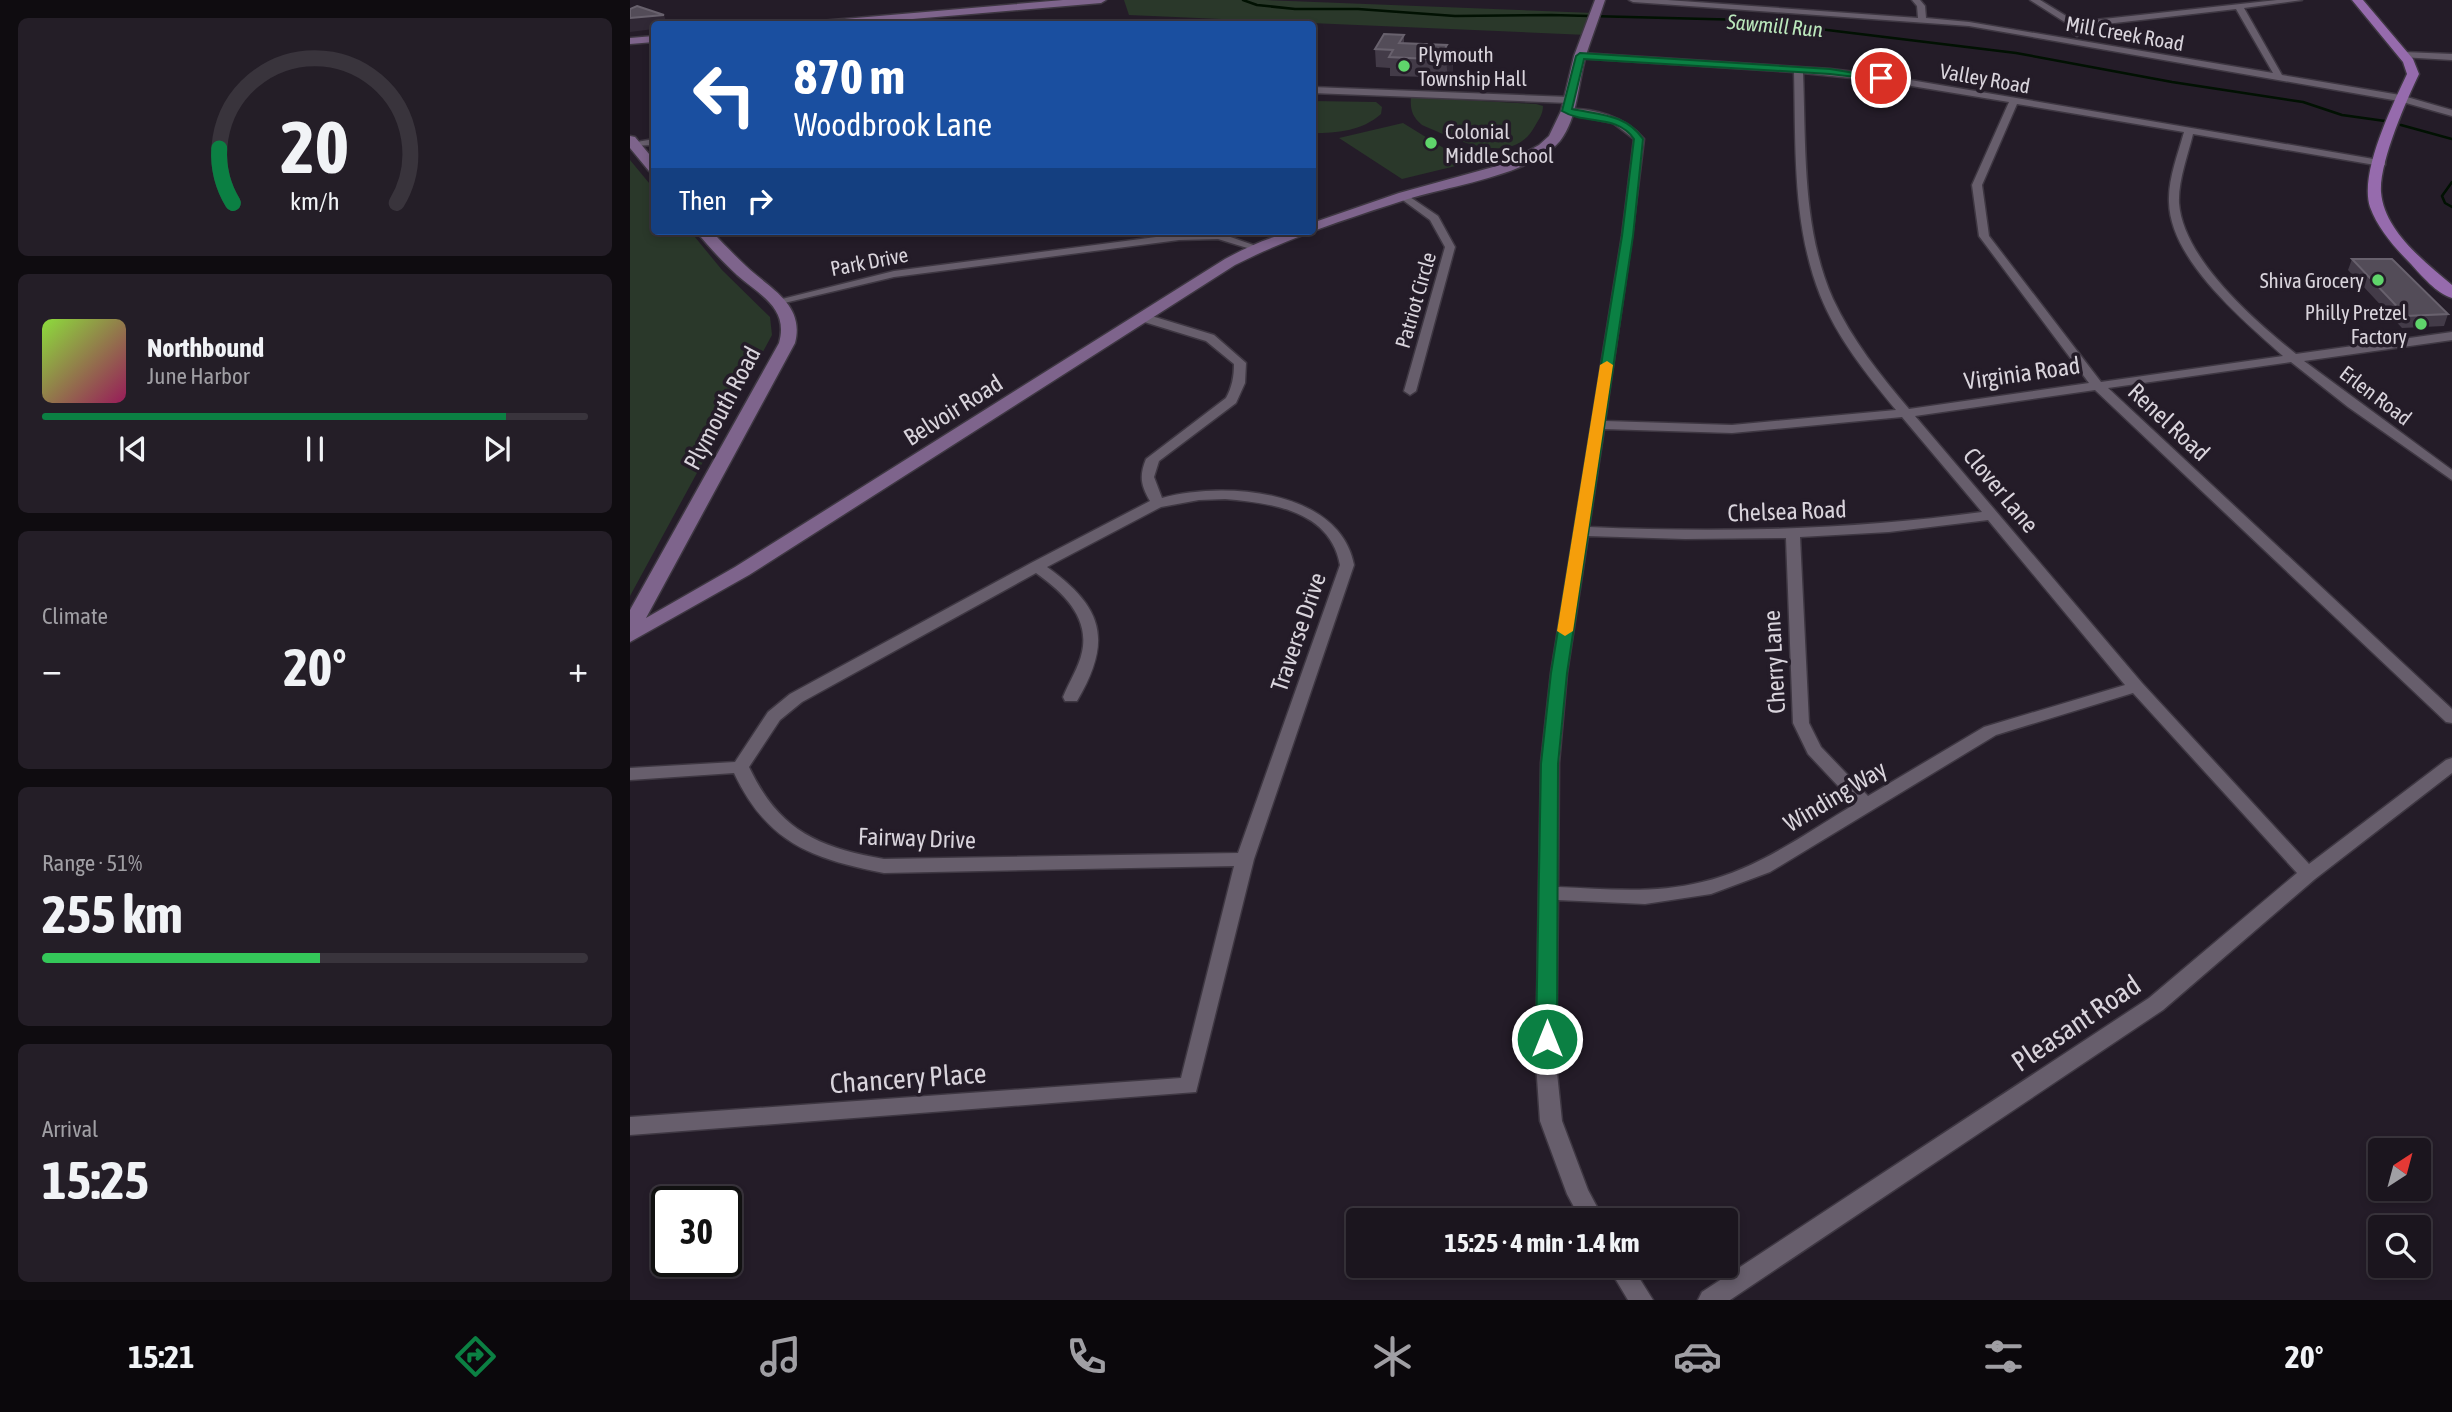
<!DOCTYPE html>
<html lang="en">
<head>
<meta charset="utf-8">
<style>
  body { margin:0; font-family:"Asap Condensed",sans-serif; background:#241e27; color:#f1f3f6; height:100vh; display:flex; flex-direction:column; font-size:26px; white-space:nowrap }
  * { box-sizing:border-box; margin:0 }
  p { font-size:23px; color:#a09fa4 }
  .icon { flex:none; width:38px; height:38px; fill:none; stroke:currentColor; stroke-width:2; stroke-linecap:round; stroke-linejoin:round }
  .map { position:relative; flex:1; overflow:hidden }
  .details { display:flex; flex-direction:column; gap:18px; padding:18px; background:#0f0c10; width:630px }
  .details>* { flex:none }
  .top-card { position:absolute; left:21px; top:21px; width:665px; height:214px; border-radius:7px; box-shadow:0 4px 10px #0003,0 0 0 2px #39343c; background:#1a4fa0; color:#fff; overflow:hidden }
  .needle { width:46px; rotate:36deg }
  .buttons { position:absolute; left:1738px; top:1138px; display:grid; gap:14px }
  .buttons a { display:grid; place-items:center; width:63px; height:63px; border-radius:7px; background:#1b151e; box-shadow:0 4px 10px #0003,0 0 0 2px #39343c; font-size:35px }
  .speed { position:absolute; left:21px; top:1186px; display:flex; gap:14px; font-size:35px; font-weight:700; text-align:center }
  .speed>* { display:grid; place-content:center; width:91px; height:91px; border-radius:50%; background:#1b151e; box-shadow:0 4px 10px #0003,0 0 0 2px #39343c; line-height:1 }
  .speed .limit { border:4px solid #111; border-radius:10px; background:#fff; color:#111 }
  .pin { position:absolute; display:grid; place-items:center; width:60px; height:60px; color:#fff; margin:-30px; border:4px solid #fff; border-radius:50%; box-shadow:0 2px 7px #0007 }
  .me { position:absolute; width:77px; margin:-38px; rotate:0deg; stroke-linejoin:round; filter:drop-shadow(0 0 5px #0008) }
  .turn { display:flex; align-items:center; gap:24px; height:147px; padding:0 28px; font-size:32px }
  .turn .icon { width:91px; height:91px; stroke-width:2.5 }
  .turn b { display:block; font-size:49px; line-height:60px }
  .then { display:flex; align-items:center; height:66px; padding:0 28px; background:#0003; gap:14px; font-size:26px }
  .big { font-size:52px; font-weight:700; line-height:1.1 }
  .details .tile { flex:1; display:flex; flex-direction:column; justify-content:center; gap:10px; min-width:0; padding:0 24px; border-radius:10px; background:#241e27 }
  .details .dial { align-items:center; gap:0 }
  .dial svg { height:182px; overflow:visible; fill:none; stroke:#39343c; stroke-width:7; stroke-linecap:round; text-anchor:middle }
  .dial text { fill:#f1f3f6; stroke:none }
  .song { display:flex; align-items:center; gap:21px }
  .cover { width:84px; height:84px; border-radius:10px; background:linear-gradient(135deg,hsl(90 70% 55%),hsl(330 70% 35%)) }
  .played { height:7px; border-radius:4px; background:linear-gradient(90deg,#0b8043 85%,#39343c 85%) }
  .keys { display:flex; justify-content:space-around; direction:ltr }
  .heat { display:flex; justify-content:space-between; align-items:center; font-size:38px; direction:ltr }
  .charge { height:10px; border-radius:5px; background:linear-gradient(90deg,#34c759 51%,#39343c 0) }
  .trip { position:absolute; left:716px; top:1208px; width:392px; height:70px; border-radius:7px; background:#1b151e; box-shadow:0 4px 10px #0003,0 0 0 2px #39343c; font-weight:700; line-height:70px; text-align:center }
  .tabs { display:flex; height:112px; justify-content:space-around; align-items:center; background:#0b080c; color:#a09fa4 }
  .tabs .icon { width:49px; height:49px }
  .tabs .current { color:#0b8043 }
  .tabs b { font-size:32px; color:#f1f3f6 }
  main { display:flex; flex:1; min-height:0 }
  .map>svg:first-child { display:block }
  .green { fill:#2a382a }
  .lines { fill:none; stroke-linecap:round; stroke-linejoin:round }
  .stream { stroke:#011102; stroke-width:2.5 }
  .street-casing { stroke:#3e3742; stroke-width:3 }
  .secondary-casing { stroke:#3e3742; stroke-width:3 }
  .primary-casing { stroke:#3e3742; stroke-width:3 }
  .street { fill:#675e6c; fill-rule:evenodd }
  .secondary { fill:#7e648c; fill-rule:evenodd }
  .primary { fill:#966bad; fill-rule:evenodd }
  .wall { fill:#433b48 }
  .shaded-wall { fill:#302835 }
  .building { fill:#534c58; stroke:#68616d; stroke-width:2 }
  .route { fill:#0b8043; stroke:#07532c; stroke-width:2 }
  .slow { fill:#f59e0b }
  .poi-dot { fill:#5fd56b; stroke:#241c28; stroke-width:2.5 }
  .labels { text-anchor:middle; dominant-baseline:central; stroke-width:7; stroke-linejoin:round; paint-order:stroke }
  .far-water-label { font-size:21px; font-style:italic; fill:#bbe7bc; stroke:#241c28 }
  .far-street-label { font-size:21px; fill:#d9d4dc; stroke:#241c28 }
  .far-poi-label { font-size:21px; fill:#d9d4dc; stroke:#241c28; text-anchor:start }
  .street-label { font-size:24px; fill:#d9d4dc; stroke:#241c28 }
  .near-street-label { font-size:28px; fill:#d9d4dc; stroke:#241c28 }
</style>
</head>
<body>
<main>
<section class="details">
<div class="tile dial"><svg viewBox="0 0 100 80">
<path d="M14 69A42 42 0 1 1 86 69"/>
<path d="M14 69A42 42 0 0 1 8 45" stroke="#0b8043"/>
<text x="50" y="56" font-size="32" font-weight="700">20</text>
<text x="50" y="72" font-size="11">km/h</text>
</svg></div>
<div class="tile">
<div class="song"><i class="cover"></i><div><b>Northbound</b><p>June Harbor</p></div></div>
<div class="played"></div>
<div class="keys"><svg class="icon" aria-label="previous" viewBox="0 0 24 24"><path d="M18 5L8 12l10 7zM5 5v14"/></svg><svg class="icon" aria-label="pause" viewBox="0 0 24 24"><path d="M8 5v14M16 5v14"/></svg><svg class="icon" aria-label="next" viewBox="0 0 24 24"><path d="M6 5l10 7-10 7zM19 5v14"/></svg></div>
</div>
<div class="tile"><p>Climate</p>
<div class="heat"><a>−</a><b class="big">20°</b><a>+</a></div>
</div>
<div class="tile"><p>Range · 51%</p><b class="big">255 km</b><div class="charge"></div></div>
<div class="tile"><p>Arrival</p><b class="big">15:25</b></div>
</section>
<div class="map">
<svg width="1822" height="1300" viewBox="0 0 1822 1300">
  <rect width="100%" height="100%" fill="#241c28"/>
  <path class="green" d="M494,0H635L964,13L957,35L499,15Z
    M781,97L906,104L913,106C913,114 909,119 905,126C882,169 825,139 792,125C782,117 780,109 781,97Z
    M682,101L746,102L752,107L751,114C732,131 707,133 683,133Z
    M773,123L838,163L772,179L709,138Z
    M0,160L24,189V231H60L92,270L140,317L142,335L0,596Z"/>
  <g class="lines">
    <path class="stream" d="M613,0L627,5L665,9H728L825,16L921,15L1116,20L1386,53L1542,82L1673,102L1712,115L1755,121
      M1771,125L1822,139
      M1822,182L1812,196L1815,203L1822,207"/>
    <defs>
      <path id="street" d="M999,0H1037L1288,18L1287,6L1282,0H1290L1295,6L1296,18L1339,22L1643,73L1606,9L1450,27L1451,33L1447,36L1443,33L1441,26L1400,0H1410L1446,22L1647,0H1672L1614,8L1652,75L1770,95L1822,110V116L1769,101L1339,26L1003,2Z
        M1774,52L1822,54V60L1771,57V53Z
        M950,53L1200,69L1251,75L1755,161V165L1751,166L1563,134C1558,155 1548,181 1549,203C1553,259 1625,321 1666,354L1822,332V340L1674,361L1822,470V480L1718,407L1661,362L1478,388L1822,709V723L1816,722L1465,390L1285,416L1512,683L1679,864L1816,760L1822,758V773L1685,879L1533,1010L1100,1300H1068L1072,1292L1519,998L1667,873L1503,693L1366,735L1140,872L1081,894L1015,904L928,900L926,1063L932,1121L958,1190L974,1220H951L937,1194L910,1121L906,1063L911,763L921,673L992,236L1004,139L983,123L934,113V109C962,107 996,117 1014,139L1002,236L975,421L1102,425L1266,410C1237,375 1207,338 1190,295C1162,224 1166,146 1164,72L947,58L946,56ZM1173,73L1251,81L1379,102L1342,185L1349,236L1459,383L1279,409C1250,375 1222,340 1203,299C1172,229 1176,148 1173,73ZM1387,104L1554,132C1548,154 1538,179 1539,202C1540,260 1613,320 1653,356L1471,382L1359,236L1352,185ZM1272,417L1352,512C1221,530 1090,533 959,527L974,429L1102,433ZM1358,520L1495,685L1354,727L1238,796L1191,747L1179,723L1170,537L1259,532ZM958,536L1055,539L1156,538L1163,723L1178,754L1225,804C1176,833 1128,869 1072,882C1025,894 975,889 928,887L929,763L937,673Z
        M682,87L939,97L944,100L939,103L682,93Z
        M24,139V145L0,146L1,143Z
        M774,193L808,216L825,247L786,391L780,395L774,391L815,247L800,220L770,198L769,196Z
        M549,234L589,233L632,248L627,251L588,239L549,240L264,277L150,304L144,301L264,271Z
        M515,314L584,335L616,363L615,383L606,403L529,461L524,477L532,498C593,481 710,489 724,565L624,859L566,1092L0,1135V1117L551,1078L604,866L254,873C182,859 137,843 104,773L0,780V768L105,762L138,712L160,694L401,563L520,501C511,486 509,476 516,459L596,398C602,387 604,377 604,364L576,341L511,321V315ZM595,499C641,503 700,510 710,565L608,853L254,859C187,847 149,830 119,767L150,720L172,702L406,573C431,591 460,616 452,652C449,667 439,682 433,697L435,701H447C483,640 473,607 417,567L531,507L569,500Z
        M977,1265H1001L1023,1300H998Z"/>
      <path id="secondary" d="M433,0H476L471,3L224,24H185L191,21Z
        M965,0H975C969,18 962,37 956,55C948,82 948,118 930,141C902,175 819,186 778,199C719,218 660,237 605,265L119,575L0,642V610L149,343C159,308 130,295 107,275C93,262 78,246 66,231H81C93,243 104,255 116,266C140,289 175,304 165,343L16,618L105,567L595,259C623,244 650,231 682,231V223L769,193L874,164L909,145L919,136L931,111L944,56Z
        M24,36V42L0,44V38Z
        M0,136L5,137L24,160V172L19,171L0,148Z"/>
      <path id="primary" d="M1722,0H1733L1783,59L1789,74C1776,101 1749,163 1751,192C1754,231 1795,262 1822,285V298C1807,294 1791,275 1781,264C1765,248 1748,229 1740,207C1729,173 1762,106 1777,74L1773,62Z"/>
    </defs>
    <use href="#street" class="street-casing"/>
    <use href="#secondary" class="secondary-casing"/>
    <use href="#primary" class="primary-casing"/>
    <use href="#street" class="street"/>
    <use href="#secondary" class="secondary"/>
    <use href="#primary" class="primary"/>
  </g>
  <path class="wall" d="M774,35V43L817,45V49L822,51L823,70L818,80H798V77L760,76V68L746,67L745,49Z
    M1722,259L1818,314L1814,326L1772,328L1718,270Z"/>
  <path class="shaded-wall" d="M34,15L37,24H24V29L0,32V18Z
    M817,45L818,61L822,51L823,70L818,80L815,48Z"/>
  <path class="building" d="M7,6L34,15L0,18V9Z
    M754,34L774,35L769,43L817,45L815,48L822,51L817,62L798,61L799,59L759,57L763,50L745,49Z
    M1722,259H1762L1818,314L1776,316Z"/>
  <path class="route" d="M950,53L1200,69L1256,78L1251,80L1200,74L954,59L942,109C970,115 996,114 1013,139L1003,236L937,673L928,764L927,1039L924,1045L917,1047L909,1045L906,1039L911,764L921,673L992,236L1004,139C987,114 955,125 932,111L946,56Z"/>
  <path class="slow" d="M977,361L983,365L943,631L935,636L927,631L970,365Z"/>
  <g class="poi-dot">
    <circle cx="774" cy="66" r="7"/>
    <circle cx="801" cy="143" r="7"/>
    <circle cx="1748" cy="280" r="7"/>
    <circle cx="1791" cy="324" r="7"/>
  </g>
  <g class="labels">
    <g class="far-water-label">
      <text transform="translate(1145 25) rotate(5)">Sawmill Run</text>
    </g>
    <g class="far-street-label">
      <text transform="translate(1495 33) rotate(10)">Mill Creek Road</text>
      <text transform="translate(1355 78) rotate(10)">Valley Road</text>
      <text transform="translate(239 261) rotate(-11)">Park Drive</text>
      <text transform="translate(785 300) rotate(-74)">Patriot Circle</text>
      <text transform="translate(1746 395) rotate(37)">Erlen Road</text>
    </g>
    <g class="far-poi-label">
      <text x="788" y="54">Plymouth<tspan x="788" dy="24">Township Hall</tspan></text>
      <text x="815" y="131">Colonial<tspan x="815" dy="24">Middle School</tspan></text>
      <text x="1734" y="280" text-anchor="end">Shiva Grocery</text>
      <text x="1777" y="312" text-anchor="end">Philly Pretzel<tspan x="1777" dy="24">Factory</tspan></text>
    </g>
    <g class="street-label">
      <text transform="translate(1392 373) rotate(-8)">Virginia Road</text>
      <text transform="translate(92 408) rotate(-62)">Plymouth Road</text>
      <text transform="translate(323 410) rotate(-32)">Belvoir Road</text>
      <text transform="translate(1539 422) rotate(43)">Renel Road</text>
      <text transform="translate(1371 490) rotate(50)">Clover Lane</text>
      <text transform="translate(1157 511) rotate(-2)">Chelsea Road</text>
      <text transform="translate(668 632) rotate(-71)">Traverse Drive</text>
      <text transform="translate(1144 662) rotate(-93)">Cherry Lane</text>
      <text transform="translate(1205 796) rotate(-31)">Winding Way</text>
      <text transform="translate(287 838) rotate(2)">Fairway Drive</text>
    </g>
    <g class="near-street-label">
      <text transform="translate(1446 1023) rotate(-34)">Pleasant Road</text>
      <text transform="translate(278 1078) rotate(-4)">Chancery Place</text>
    </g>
  </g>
</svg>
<div class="buttons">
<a><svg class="needle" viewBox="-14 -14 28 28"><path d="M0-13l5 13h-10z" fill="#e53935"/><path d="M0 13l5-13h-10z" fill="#a09fa4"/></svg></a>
<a><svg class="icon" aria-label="search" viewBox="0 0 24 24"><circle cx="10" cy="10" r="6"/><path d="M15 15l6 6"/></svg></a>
</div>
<div class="speed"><div class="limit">30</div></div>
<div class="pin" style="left:1251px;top:78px;background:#d93025"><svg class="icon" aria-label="arrive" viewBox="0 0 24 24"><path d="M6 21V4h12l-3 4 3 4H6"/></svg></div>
<svg class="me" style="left:917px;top:1039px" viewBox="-20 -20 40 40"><circle r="17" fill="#0b8043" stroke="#fff" stroke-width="3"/><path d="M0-11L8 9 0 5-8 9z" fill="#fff"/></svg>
<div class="trip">15:25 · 4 min · 1.4 km</div>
<div class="top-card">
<div class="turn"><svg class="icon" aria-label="left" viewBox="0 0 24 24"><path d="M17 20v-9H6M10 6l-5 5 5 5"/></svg><div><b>870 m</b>Woodbrook Lane</div></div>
<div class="then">Then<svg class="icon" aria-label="right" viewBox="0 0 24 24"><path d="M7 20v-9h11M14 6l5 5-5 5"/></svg></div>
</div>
</div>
</main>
<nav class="tabs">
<b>15:21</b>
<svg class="icon current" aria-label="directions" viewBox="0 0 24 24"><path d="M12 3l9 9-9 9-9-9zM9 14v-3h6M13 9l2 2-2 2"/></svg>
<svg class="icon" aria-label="music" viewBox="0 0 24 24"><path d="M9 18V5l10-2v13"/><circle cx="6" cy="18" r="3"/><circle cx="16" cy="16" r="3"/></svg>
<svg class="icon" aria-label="phone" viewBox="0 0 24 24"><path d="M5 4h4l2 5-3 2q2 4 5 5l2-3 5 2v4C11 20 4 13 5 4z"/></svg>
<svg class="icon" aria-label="climate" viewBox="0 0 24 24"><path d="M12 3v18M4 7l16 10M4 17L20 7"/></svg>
<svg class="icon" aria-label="car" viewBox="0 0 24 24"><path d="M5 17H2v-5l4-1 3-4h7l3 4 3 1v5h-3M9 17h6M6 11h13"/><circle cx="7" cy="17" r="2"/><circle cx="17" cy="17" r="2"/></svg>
<svg class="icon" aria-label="filters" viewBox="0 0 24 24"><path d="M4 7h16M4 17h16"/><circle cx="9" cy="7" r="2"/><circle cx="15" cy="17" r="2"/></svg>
<b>20°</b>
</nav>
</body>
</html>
